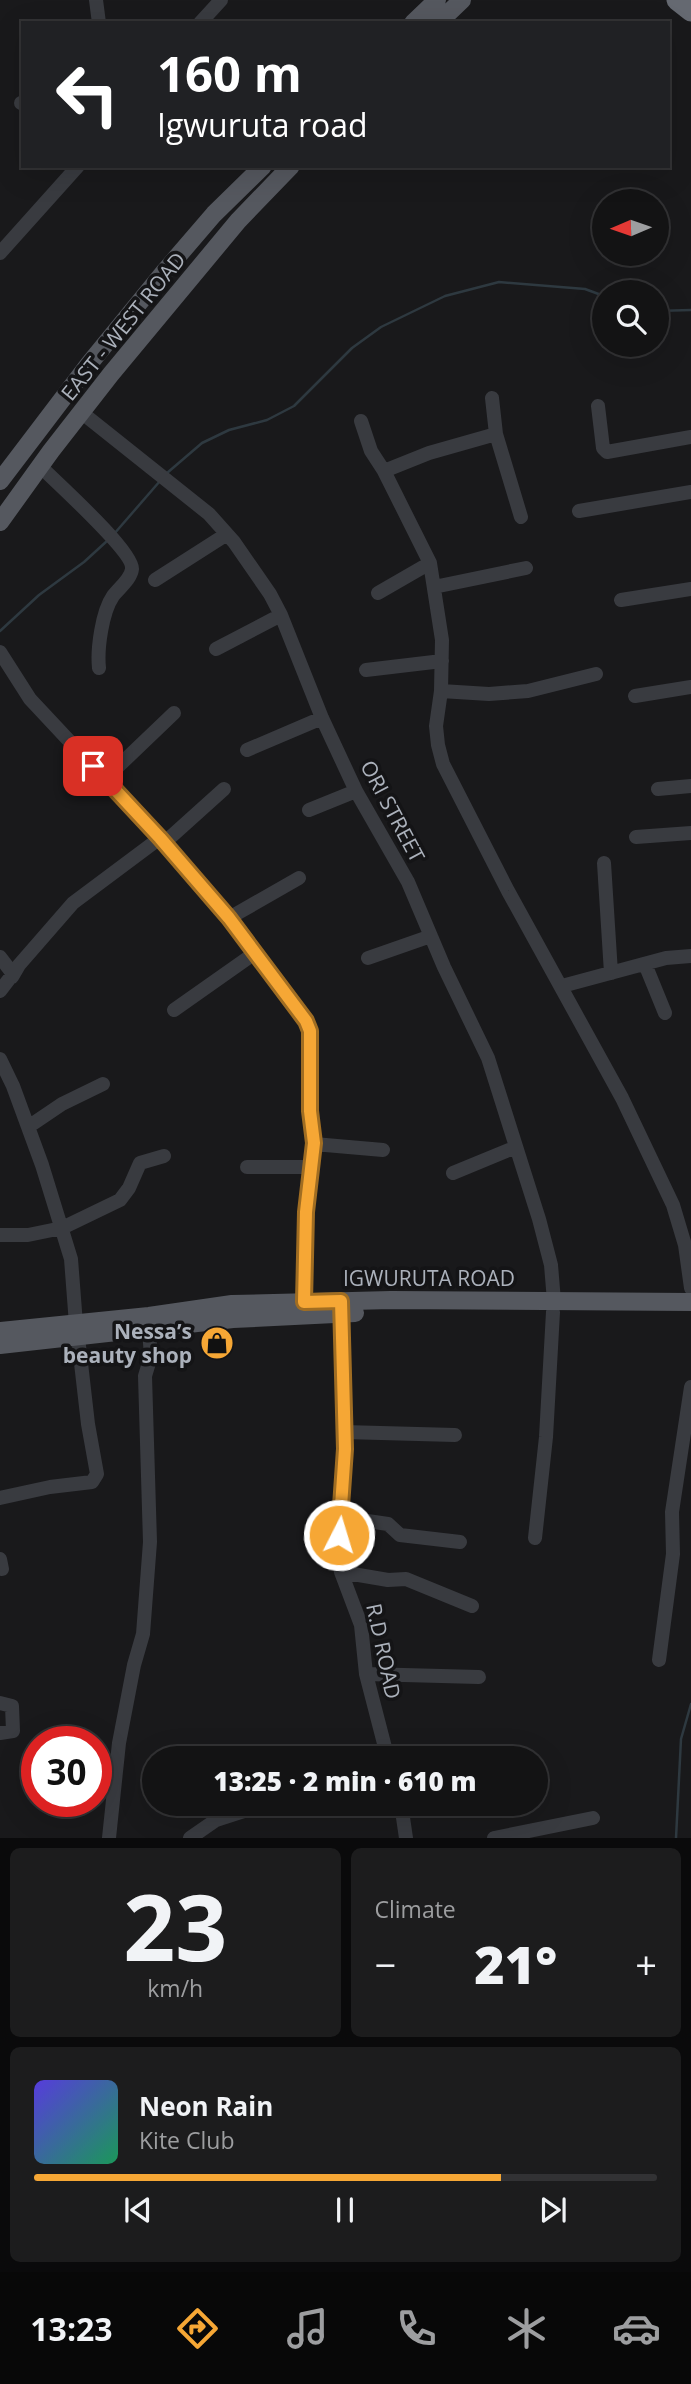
<!DOCTYPE html>
<html lang="en">
<head>
<meta charset="utf-8">
<style>
  body { margin:0; font-family:"Open Sans",sans-serif; background:#1c1c1d; color:#f1f3f6; height:100vh; display:flex; flex-direction:column; font-size:26px; white-space:nowrap }
  * { box-sizing:border-box; margin:0 }
  p { font-size:23px; color:#9d9ea0 }
  .icon { flex:none; width:38px; height:38px; fill:none; stroke:currentColor; stroke-width:2; stroke-linecap:round; stroke-linejoin:round }
  .map { position:relative; height:1838px; overflow:hidden }
  .drawer { display:flex; flex-direction:column; gap:10px; padding:10px; background:#0a0a0b; flex:1 }
  .drawer>* { flex:none }
  .guide { position:absolute; left:21px; top:21px; width:649px; height:147px; border-radius:0px; box-shadow:0 7px 28px #0002,0 0 0 2px #323234; background:#202124; color:#fff; overflow:hidden }
  .needle { width:46px; rotate:268deg }
  .tools { position:absolute; left:592px; top:189px; display:grid; gap:14px }
  .tools a { display:grid; place-items:center; width:77px; height:77px; border-radius:50%; background:#131314; box-shadow:0 7px 28px #0002,0 0 0 2px #323234; font-size:35px }
  .speed { position:absolute; left:21px; top:1726px; display:flex; gap:14px; font-size:35px; font-weight:700; text-align:center }
  .speed>* { display:grid; place-content:center; width:91px; height:91px; border-radius:50%; background:#131314; box-shadow:0 7px 28px #0002,0 0 0 2px #323234; line-height:1 }
  .speed .limit { border:10px solid #d22; background:#fff; color:#111 }
  .pin { position:absolute; display:grid; place-items:center; width:60px; height:60px; color:#fff; margin:-30px; border-radius:14px; box-shadow:0 4px 10px #0006 }
  .me { position:absolute; width:77px; margin:-38px; rotate:5deg; stroke-linejoin:round; filter:drop-shadow(0 0 5px #0008) }
  .turn { display:flex; align-items:center; gap:24px; height:147px; padding:0 21px; font-size:32px }
  .turn .icon { width:91px; height:91px; stroke-width:2.5 }
  .turn b { display:block; font-size:49px; line-height:60px }
  .big { font-size:52px; font-weight:800; line-height:1.1 }
  .drawer .card { flex:1; display:flex; flex-direction:column; justify-content:center; gap:10px; min-width:0; padding:0 24px; border-radius:10px; background:#1c1c1d }
  .drawer .dial { align-items:center; gap:0 }
  .dial b { font-size:91px; line-height:1 }
  .song { display:flex; align-items:center; gap:21px }
  .cover { width:84px; height:84px; border-radius:10px; background:linear-gradient(135deg,hsl(250 70% 55%),hsl(150 70% 35%)) }
  .played { height:7px; border-radius:4px; background:linear-gradient(90deg,#f6a735 75%,#323234 75%) }
  .keys { display:flex; justify-content:space-around; direction:ltr }
  .heat { display:flex; justify-content:space-between; align-items:center; font-size:38px; direction:ltr }
  .drawer .tiles { flex:1; display:grid; gap:10px; grid-template-columns:1fr 1fr }
  .card:last-child { grid-column:span 2 }
  .trip { position:absolute; left:142px; top:1746px; width:406px; height:70px; border-radius:35px; background:#131314; box-shadow:0 7px 28px #0002,0 0 0 2px #323234; font-weight:800; line-height:70px; text-align:center }
  .dock { display:flex; height:112px; justify-content:space-around; align-items:center; background:#080808; color:#9d9ea0 }
  .dock .icon { width:49px; height:49px }
  .dock .on { color:#f6a735 }
  .dock b { font-size:32px; color:#f1f3f6 }
  .map>svg:first-child { display:block }
  .lines { fill:none; stroke-linecap:round; stroke-linejoin:round }
  .stream { stroke:#2e3940; stroke-width:2.5 }
  .minor { stroke:#393b40; stroke-width:14 }
  .major { stroke:#55585f; stroke-width:18 }
  .highway { stroke:#656971; stroke-width:21 }
  .route-casing { stroke:#a06d22; stroke-width:18 }
  .route { stroke:#f6a735; stroke-width:12 }
  .labels { text-anchor:middle; dominant-baseline:central; stroke-width:7; stroke-linejoin:round; paint-order:stroke }
  .street-label { font-size:21px; fill:#abb1bb; stroke:#141416 }
  .poi-label { font-size:21px; font-weight:bold; fill:#abb1bb; stroke:#141416; text-anchor:end }
</style>
</head>
<body>
<div class="map">
<svg width="691" height="1838" viewBox="0 0 691 1838">
  <rect width="100%" height="100%" fill="#19191b"/>
  <g class="lines">
    <path class="stream" d="M656,311L691,310
      M167,473L202,443L229,430L267,420L294,406L352,348L381,327L445,296L499,282L585,289L604,296
      M114,534L160,481
      M0,631L39,595L84,562L107,541
      M676,1838L681,1739L691,1704"/>
    <path class="minor" d="M96,0L99,23
      M200,23L221,0
      M21,103H23
      M0,253L78,166
      M492,398L496,434L521,517
      M598,406L603,448L607,452L691,437
      M81,412L209,514L234,542L270,594L281,615L322,718L356,791L408,882L444,967L488,1058L539,1219L551,1265L554,1301
      M361,421L371,451L384,471L430,563L442,640L441,691L436,726L438,745L443,764L508,891L622,1098L673,1205L685,1245L691,1288
      M40,466C56,482 134,552 132,569C131,579 119,588 113,596C102,612 97,649 99,668
      M384,471L429,453L496,434
      M579,511L691,492
      M155,580L227,534
      M434,587L526,568
      M378,593L430,563
      M621,600L691,589
      M216,649L281,615
      M0,652L30,699L160,838L229,918L306,1021L310,1031V1111L314,1144L306,1212L304,1302
      M366,670L442,661
      M441,691L489,694L528,691L596,674
      M635,696L691,687
      M247,750L322,718
      M105,779L174,713
      M658,789L691,786
      M309,810L356,791
      M636,837L691,833
      M164,843L224,789
      M604,863L611,973
      M229,918L299,878
      M0,957L13,974L0,991
      M368,958L431,936
      M645,964L665,1013
      M12,977L19,965L73,903L160,838
      M562,986L666,958L691,956
      M174,1010L255,953
      M0,1059L13,1086L42,1165L71,1259L76,1324
      M28,1127L62,1104L103,1084
      M314,1144L383,1150
      M247,1167H312
      M453,1173L516,1147
      M0,1235H28L62,1228L120,1200L129,1188L140,1163L164,1156
      M341,1305L345,1449L339,1535V1561L341,1572L361,1625L366,1674L388,1759
      M344,1432L455,1435
      M0,1498L50,1487L92,1482L97,1474L88,1424L78,1337
      M340,1517L388,1524L400,1535L460,1542
      M535,1538L546,1437L553,1312
      M0,1559L2,1569
      M341,1572L388,1580L406,1579L472,1606
      M659,1660L673,1554L672,1512L691,1387
      M366,1674L479,1677
      M0,1703L12,1706L13,1731L0,1733
      M401,1804L406,1838
      M109,1838L119,1743L134,1665L143,1634L150,1542L145,1376L151,1356L149,1330
      M190,1838L216,1820L266,1804
      M494,1838L593,1818"/>
    <path class="major" d="M413,23L437,0
      M438,23L462,0
      M0,481L89,364L165,271L214,214L263,166
      M0,522L51,451L111,374L238,221L291,166
      M0,1331L149,1316L232,1304L391,1300L691,1302
      M0,1345L233,1319L355,1313"/>
    <path class="highway" d="M677,0L691,11"/>
  </g>
  <g class="lines">
    <defs>
      <path id="route" d="M93,766L160,838L229,918L306,1021L310,1031V1111L314,1143L306,1212L304,1302L341,1301L345,1449L339,1535"/>
    </defs>
    <use href="#route" class="route-casing"/>
    <use href="#route" class="route"/>
  </g>
  <defs>
    <symbol id="shop-disc" viewBox="-11 -11 22 22"><circle r="9.5" fill="#f6a735" stroke="#141416"/><path d="M-5-2.5h2.3a2.7 3.5 0 0 1 5.4 0H5L5.5 6h-11ZM-1.5-2.5h3a1.5 2.3 0 0 0-3 0Z" fill="#111"/></symbol>
  </defs>
  <g fill-rule="evenodd">
    <use href="#shop-disc" x="198" y="1324" width="38" height="38"/>
  </g>
  <g class="labels">
    <g class="street-label">
      <text transform="translate(123 326) rotate(-51)">EAST - WEST ROAD</text>
      <text transform="translate(393 811) rotate(62)">ORI STREET</text>
      <text x="429" y="1278">IGWURUTA ROAD</text>
      <text transform="translate(384 1651) rotate(78)">R.D ROAD</text>
    </g>
    <g class="poi-label">
      <text x="192" y="1331">Nessa’s<tspan x="192" dy="24">beauty shop</tspan></text>
    </g>
  </g>
</svg>
<div class="tools">
<a><svg class="needle" viewBox="-14 -14 28 28"><path d="M0-13l5 13h-10z" fill="#e53935"/><path d="M0 13l5-13h-10z" fill="#9d9ea0"/></svg></a>
<a><svg class="icon" aria-label="search" viewBox="0 0 24 24"><circle cx="10" cy="10" r="6"/><path d="M15 15l6 6"/></svg></a>
</div>
<div class="speed"><div class="limit">30</div></div>
<div class="pin" style="left:93px;top:766px;background:#d93025"><svg class="icon" aria-label="arrive" viewBox="0 0 24 24"><path d="M6 21V4h12l-3 4 3 4H6"/></svg></div>
<svg class="me" style="left:339px;top:1535px" viewBox="-20 -20 40 40"><circle r="17" fill="#f6a735" stroke="#fff" stroke-width="3"/><path d="M0-11L8 9 0 5-8 9z" fill="#fff"/></svg>
<div class="trip">13:25 · 2 min · 610 m</div>
<div class="guide">
<div class="turn"><svg class="icon" aria-label="left" viewBox="0 0 24 24"><path d="M17 20v-9H6M10 6l-5 5 5 5"/></svg><div><b>160 m</b>Igwuruta road</div></div>
</div>
</div>
<section class="drawer">
<div class="tiles">
<div class="card dial"><b>23</b><p>km/h</p></div>
<div class="card"><p>Climate</p>
<div class="heat"><a>−</a><b class="big">21°</b><a>+</a></div>
</div>
<div class="card">
<div class="song"><i class="cover"></i><div><b>Neon Rain</b><p>Kite Club</p></div></div>
<div class="played"></div>
<div class="keys"><svg class="icon" aria-label="previous" viewBox="0 0 24 24"><path d="M18 5L8 12l10 7zM5 5v14"/></svg><svg class="icon" aria-label="pause" viewBox="0 0 24 24"><path d="M8 5v14M16 5v14"/></svg><svg class="icon" aria-label="next" viewBox="0 0 24 24"><path d="M6 5l10 7-10 7zM19 5v14"/></svg></div>
</div>
</div>
</section>
<nav class="dock">
<b>13:23</b>
<svg class="icon on" aria-label="directions" viewBox="0 0 24 24"><path d="M12 3l9 9-9 9-9-9zM9 14v-3h6M13 9l2 2-2 2"/></svg>
<svg class="icon" aria-label="music" viewBox="0 0 24 24"><path d="M9 18V5l10-2v13"/><circle cx="6" cy="18" r="3"/><circle cx="16" cy="16" r="3"/></svg>
<svg class="icon" aria-label="phone" viewBox="0 0 24 24"><path d="M5 4h4l2 5-3 2q2 4 5 5l2-3 5 2v4C11 20 4 13 5 4z"/></svg>
<svg class="icon" aria-label="climate" viewBox="0 0 24 24"><path d="M12 3v18M4 7l16 10M4 17L20 7"/></svg>
<svg class="icon" aria-label="car" viewBox="0 0 24 24"><path d="M5 17H2v-5l4-1 3-4h7l3 4 3 1v5h-3M9 17h6M6 11h13"/><circle cx="7" cy="17" r="2"/><circle cx="17" cy="17" r="2"/></svg>
</nav>
</body>
</html>
